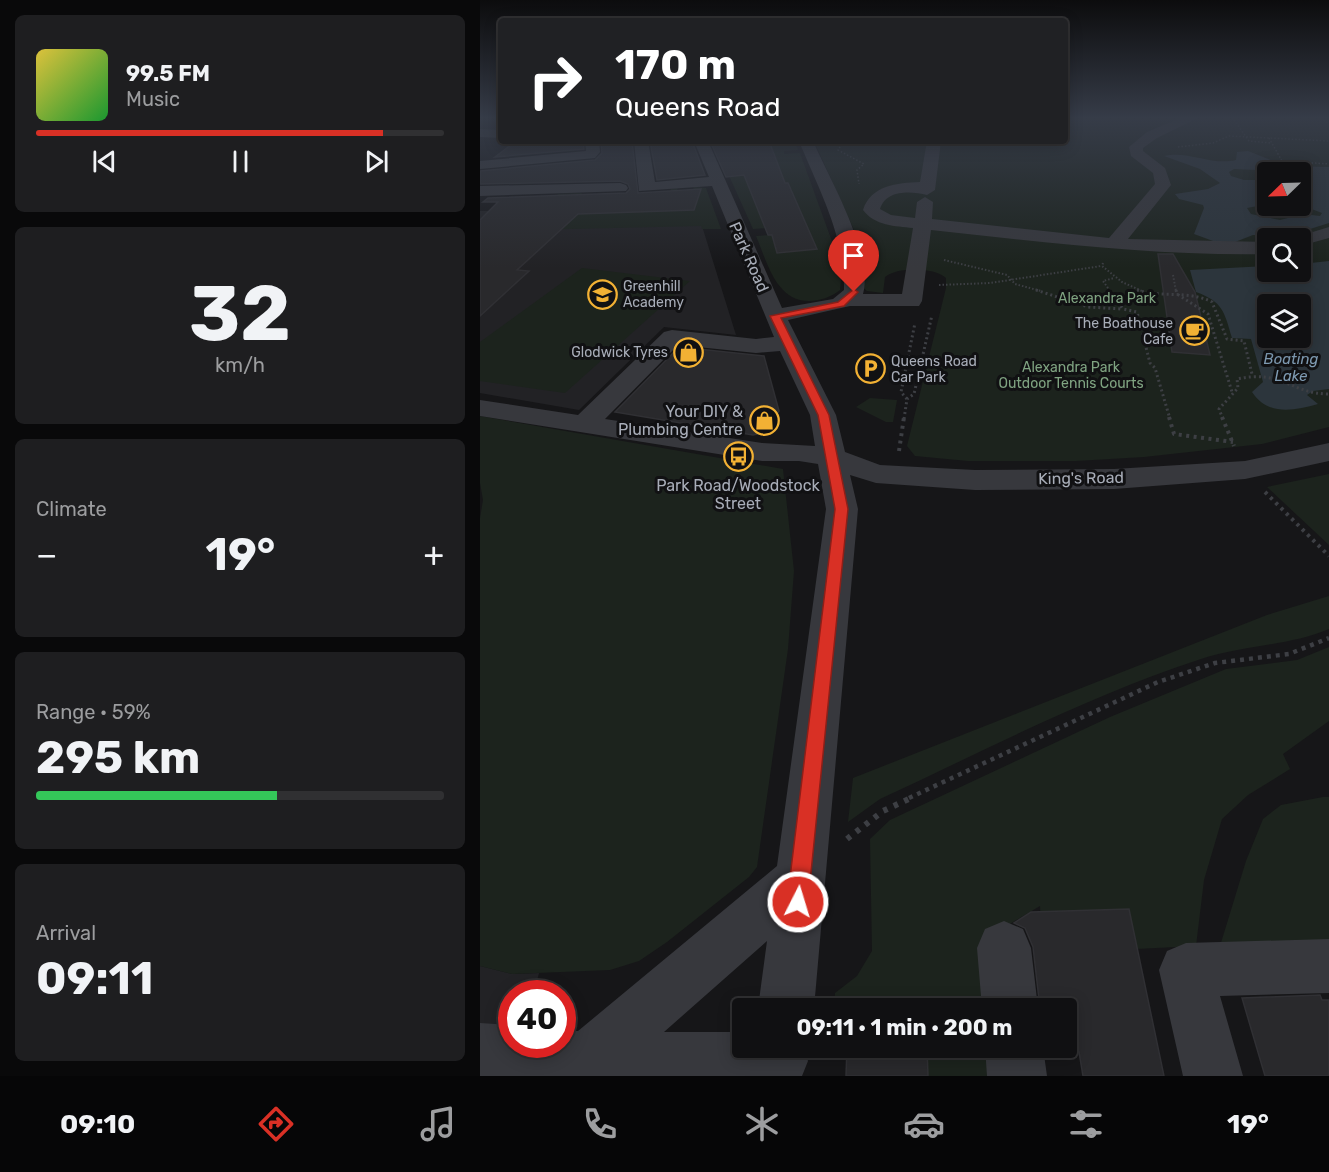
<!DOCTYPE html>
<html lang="en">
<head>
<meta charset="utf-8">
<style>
  body { margin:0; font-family:Rubik,sans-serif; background:#1e1e20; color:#f1f3f6; height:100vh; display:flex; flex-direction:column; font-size:22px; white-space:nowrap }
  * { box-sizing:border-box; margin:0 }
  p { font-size:20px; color:#9c9d9f }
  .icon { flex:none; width:33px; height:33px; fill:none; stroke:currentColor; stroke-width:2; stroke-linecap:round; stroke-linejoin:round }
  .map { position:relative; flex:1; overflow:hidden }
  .panel { display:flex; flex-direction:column; gap:15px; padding:15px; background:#09090a; width:480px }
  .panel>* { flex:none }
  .banner { position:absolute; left:18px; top:18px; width:570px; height:126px; border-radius:6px; box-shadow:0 3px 15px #0003,0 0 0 2px #303032; background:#202124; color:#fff; overflow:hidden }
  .needle { width:39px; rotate:247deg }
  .fabs { position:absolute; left:777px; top:162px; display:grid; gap:12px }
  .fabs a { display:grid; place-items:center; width:54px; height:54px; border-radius:6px; background:#101012; box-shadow:0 3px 15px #0003,0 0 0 2px #303032; font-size:30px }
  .speed { position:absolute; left:18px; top:980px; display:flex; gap:12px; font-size:30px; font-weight:700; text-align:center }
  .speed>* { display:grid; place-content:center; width:78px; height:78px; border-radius:50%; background:#101012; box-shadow:0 3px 15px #0003,0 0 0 2px #303032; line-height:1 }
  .speed .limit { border:9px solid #d22; background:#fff; color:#111 }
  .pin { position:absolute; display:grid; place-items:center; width:51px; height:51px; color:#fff; margin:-62px -26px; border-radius:50% 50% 50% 0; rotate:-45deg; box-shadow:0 0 6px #0007 }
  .pin .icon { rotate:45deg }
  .me { position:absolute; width:66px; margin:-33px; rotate:5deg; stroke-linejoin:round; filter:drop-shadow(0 0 4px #0008) }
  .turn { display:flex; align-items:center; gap:21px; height:126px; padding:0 18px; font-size:27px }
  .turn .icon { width:78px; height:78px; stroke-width:2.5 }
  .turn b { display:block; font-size:42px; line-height:51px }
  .big { font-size:45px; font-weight:700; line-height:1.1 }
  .panel .card { flex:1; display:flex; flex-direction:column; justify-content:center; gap:9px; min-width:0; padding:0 21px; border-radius:9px; background:#1e1e20 }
  .panel .dial { align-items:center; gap:0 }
  .dial b { font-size:78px; line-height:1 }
  .song { display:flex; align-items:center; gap:18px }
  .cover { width:72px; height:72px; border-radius:9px; background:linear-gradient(135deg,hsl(50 70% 55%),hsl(130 70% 35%)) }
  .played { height:6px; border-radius:3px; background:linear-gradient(90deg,#d93025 85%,#303032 85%) }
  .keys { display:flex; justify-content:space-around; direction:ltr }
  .heat { display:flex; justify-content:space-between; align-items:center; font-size:33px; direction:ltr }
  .charge { height:9px; border-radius:4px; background:linear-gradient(90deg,#34c759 59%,#303032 0) }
  .trip { position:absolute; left:252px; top:998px; width:345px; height:60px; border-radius:6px; background:#101012; box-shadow:0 3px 15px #0003,0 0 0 2px #303032; font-weight:700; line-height:60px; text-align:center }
  .menu { display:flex; height:96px; justify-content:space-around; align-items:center; background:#060607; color:#9c9d9f }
  .menu .icon { width:42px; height:42px }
  .menu .on { color:#d93025 }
  .menu b { font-size:27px; color:#f1f3f6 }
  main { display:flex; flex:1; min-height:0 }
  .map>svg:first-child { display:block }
  .built { fill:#222225 }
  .green { fill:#1c231d; fill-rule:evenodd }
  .water { fill:#2c353c; fill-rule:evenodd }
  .building { fill:#29292c; stroke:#303034; stroke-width:1.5 }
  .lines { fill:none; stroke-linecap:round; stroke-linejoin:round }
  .path-far5 { stroke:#3d3f44; stroke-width:1.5; stroke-dasharray:1.5 2; stroke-linecap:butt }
  .path-far4 { stroke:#3d3f44; stroke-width:2; stroke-dasharray:1.5 2; stroke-linecap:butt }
  .path-far3 { stroke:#3d3f44; stroke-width:3; stroke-dasharray:2 3; stroke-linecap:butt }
  .path-far2 { stroke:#3d3f44; stroke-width:4; stroke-dasharray:3 4.5; stroke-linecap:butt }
  .path-far1 { stroke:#3d3f44; stroke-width:4.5; stroke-dasharray:4 5; stroke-linecap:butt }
  .path { stroke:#3d3f44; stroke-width:6; stroke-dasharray:4.5 7; stroke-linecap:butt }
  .minor { fill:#37383d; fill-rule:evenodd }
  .route { fill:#d93025; stroke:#8d1f18; stroke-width:1.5 }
  .labels { text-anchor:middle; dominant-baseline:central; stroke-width:6; stroke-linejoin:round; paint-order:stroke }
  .far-poi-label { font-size:14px; fill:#a8adb8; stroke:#111113; text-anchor:start }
  .far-park-label { font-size:14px; fill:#7fa381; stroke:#111113 }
  .far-water-label { font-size:15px; font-style:italic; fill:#7f9bb3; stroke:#111113 }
  .street-label { font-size:16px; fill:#a8adb8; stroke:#111113 }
  .poi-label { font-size:16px; fill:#a8adb8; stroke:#111113; text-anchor:end }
</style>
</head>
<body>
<main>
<section class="panel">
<div class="card">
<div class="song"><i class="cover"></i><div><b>99.5 FM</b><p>Music</p></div></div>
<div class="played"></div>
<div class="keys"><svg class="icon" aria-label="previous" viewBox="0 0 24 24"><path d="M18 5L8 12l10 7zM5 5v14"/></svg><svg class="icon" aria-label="pause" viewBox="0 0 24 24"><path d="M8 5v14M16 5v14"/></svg><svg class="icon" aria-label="next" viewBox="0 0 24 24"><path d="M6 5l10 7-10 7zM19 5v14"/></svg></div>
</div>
<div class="card dial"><b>32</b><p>km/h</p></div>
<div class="card"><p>Climate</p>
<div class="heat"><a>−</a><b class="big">19°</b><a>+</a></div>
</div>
<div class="card"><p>Range · 59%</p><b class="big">295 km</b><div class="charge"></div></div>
<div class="card"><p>Arrival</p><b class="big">09:11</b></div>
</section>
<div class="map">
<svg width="849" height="1076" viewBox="0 0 849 1076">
  <rect width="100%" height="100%" fill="#161618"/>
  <path class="built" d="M0,211H64L222,226L256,335L184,327L99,410L0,393Z
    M0,966L32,974L59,973L54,993H32V1044L0,1076Z"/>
  <path class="green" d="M585,117H849V427L782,444L664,457L596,461H488L435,456L427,446L466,288V278C454,267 417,267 405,277L403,293L387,291L382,287V270H392L334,141H585ZM788,172H820V206H788ZM788,238H820V272H788ZM788,304H820V338H788Z
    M290,141H315L318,150L304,151V154L320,153L362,269L360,290C351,297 340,301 329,301C296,301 287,262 276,236L290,235L291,230L288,228L273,229L246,169L264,165L265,171L297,168L294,156L270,157L292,154ZM300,171L305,183H308L337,249L297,253L296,249L305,248L302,237L304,233L303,230L293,231L296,224H289V221L298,220L293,206H288L286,204L291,203V201L274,202L286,198L278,195L277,191L281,190L277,176L260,174Z
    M214,187L226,188L241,229H222L221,226L47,230L78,194L102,193L90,214L214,210L217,201H186L191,189L198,188L194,197H210Z
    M102,268L210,281L85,393L0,381V342Z
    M390,398L417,400L413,422H406L376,407Z
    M0,416L303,469L314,571L308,649L277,867L269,877L187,942L159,961L130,970L32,974L0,966V518L3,500L0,483Z
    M849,474V545L787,487Z
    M849,596V629C809,646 763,645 721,659C610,695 506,750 400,799L368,822L373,778L787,615Z
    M849,647V721L803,754L810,769L768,795L742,819L724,880L716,946L656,949L561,927L560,906L508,937L514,1008H457L456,1001L380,1002V1000L364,1008H354L355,993L377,976L392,951L390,839L410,820L630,717L746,669L817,660Z
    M843,797H849V944L740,946L766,861L783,819L801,805Z
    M447,1047H517L519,1076H446Z"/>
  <path class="water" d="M768,151L806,166L849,167V223L808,236L773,235L755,242L733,241L714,234L724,208L723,205L699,199L695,194L728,189L740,183L720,169L684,156C708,150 731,166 756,160L757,152ZM754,169L820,172L821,205L842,213L840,216L824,214L800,220L771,214L767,208L788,204L787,180H764L751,176L749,172Z
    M849,261V389L833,391L827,395L838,404C813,411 788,416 772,392L783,382L771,339L752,338C744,311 743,302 716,292L710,270L787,266L788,272H820L821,264ZM788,304H820V338H788Z"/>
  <path class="building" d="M36,141H103L104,149L15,157Z
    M121,141H152L158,193L221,189L214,210L98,214L37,270L49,271L0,316V220L18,202H3L8,198L146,193L150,189L148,184L140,181L0,184V171L115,160L122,153Z
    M170,141H212L225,175L177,180Z
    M230,141H289L305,183H308L337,249L297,253L292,235H288L264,175L246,177Z
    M678,254H693L715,292L730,355L692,352Z
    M199,347L284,356L299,411L286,432L273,435L135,412Z
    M649,909L684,1076H603L599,1052H566L565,1047H586V1008H560L553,947L545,928L534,923L551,912Z
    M840,995L842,1000H849V1076H785L762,998Z
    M457,1001V1008H380V1002Z
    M367,1047H459H447L448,1076H366Z"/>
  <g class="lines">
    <path class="path-far5" d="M752,117L769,141L791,143
      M841,117L849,124
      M789,138L802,161L849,164
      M364,141L358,150L384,164L377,170L379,184
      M698,147L733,143L749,136L849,141"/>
    <path class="path-far4" d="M464,260L527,275L535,284L561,291
      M623,263L622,266L642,282L662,291
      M693,275L696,291
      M459,285L510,283L621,266
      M630,291L623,281L634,278"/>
    <path class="path-far3" d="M556,290L608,307L642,309
      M629,290L643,309L657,312L670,363L675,368L690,419
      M657,290C682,298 708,290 732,302L747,339L764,341L772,374
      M696,290L697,294L728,314L752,392
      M427,399L421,392L435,323
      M424,419L427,399L434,394L452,315
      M743,419L739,409L758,388L757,379C802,369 811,394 849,394"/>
    <path class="path-far2" d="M689,417L694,434L753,442
      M742,417L754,446
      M419,451L424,417
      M785,492L849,556"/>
    <path class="path-far1" d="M429,798L678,682L735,663L809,654L849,638"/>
    <path class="path" d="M367,839L403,811L433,797"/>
    <path class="minor" d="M703,117H720L677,138L663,148V151L685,168L691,185L648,239L788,242V254C675,256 563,242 451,230L442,301L439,306H370L308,320L356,415L365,452L400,465L495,470L634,469L765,461L849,443V461L765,479L634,489L495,490L396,483L370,475L378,509L334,1008H278L287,941L184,1032H262V1047H323L328,1061L322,1076H0V1023L32,1025V1044H82V1030L98,1031L297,866L346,509L338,464L319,461H282L0,416V400L98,415L184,332L192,330L276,339L294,337L232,186L159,191L154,141H168L175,182L229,177L214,141H228L302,308L353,299L364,290C365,236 339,190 319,141H333C349,178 394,254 383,294H422L433,228C415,226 395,226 383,210C391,185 417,183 440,182L447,141H461L455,190L447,195C432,191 406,189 400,209L411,215L435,218L437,202L445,197L453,202L452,219L629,238L675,184L673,173L651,156L649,147L667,132ZM198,345L276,353L300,351L330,415L335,446L282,443L125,419Z
      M0,129L21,130V138L0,137Z
      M105,141H119L120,152L115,158L0,169V161L106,151Z
      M140,183L146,185L148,188L146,191L0,196V186Z
      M849,227V238L820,246V238H813Z
      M524,921L543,929L551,948L558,1008H502L497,948L505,929Z
      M849,939V993L740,996L763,1076H703L679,970L687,951L706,943Z
      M505,1047H563L567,1076H507Z"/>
  </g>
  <linearGradient id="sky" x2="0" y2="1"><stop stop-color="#0c0c0d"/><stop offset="0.44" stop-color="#363c48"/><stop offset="1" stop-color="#363c48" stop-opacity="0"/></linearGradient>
  <rect width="849" height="268" fill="url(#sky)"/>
  <path class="route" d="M374,289L378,292L364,306L301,318L349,415L368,509L328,902L325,910L318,913L310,910L307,902L355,509L338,415L290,316L358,302Z"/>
  <defs>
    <symbol id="school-ring" viewBox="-11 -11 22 22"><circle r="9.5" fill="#111113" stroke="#f2b134" stroke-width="1.5"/><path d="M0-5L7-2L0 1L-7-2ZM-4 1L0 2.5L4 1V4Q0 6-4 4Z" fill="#f2b134"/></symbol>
    <symbol id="cafe-ring" viewBox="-11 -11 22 22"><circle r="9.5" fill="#111113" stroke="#f2b134" stroke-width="1.5"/><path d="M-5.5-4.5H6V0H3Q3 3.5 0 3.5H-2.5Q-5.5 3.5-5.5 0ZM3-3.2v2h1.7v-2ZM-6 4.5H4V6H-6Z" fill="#f2b134"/></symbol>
    <symbol id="shop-ring" viewBox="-11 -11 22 22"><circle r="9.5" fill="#111113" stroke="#f2b134" stroke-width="1.5"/><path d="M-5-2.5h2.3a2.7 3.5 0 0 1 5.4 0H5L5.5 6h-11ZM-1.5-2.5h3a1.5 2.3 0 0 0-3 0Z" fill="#f2b134"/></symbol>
    <symbol id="parking-ring" viewBox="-11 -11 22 22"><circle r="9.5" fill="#111113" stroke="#f2b134" stroke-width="1.5"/><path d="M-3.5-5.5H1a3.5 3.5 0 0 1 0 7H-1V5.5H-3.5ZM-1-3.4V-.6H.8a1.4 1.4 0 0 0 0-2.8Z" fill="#f2b134"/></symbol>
    <symbol id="bus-ring" viewBox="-11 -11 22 22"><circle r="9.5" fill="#111113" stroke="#f2b134" stroke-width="1.5"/><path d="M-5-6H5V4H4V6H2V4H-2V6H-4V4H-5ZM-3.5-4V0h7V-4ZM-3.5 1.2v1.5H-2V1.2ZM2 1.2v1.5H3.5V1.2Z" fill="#f2b134"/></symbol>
  </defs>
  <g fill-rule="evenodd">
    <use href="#school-ring" x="106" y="278" width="33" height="33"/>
    <use href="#cafe-ring" x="698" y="314" width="33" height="33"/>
    <use href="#shop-ring" x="192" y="336" width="33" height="33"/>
    <use href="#parking-ring" x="374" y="352" width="33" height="33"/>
    <use href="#shop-ring" x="268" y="404" width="33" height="33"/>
    <use href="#bus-ring" x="242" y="440" width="33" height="33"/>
  </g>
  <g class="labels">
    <g class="far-poi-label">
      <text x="143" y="286">Greenhill<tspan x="143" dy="16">Academy</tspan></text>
      <text x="693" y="323" text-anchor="end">The Boathouse<tspan x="693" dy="16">Cafe</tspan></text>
      <text x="188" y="352" text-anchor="end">Glodwick Tyres</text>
      <text x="411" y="361">Queens Road<tspan x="411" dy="16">Car Park</tspan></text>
    </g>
    <g class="far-park-label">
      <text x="627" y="298">Alexandra Park</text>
      <text x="591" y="367">Alexandra Park<tspan x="591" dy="16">Outdoor Tennis Courts</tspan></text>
    </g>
    <g class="far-water-label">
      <text x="811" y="359">Boating<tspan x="811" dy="17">Lake</tspan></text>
    </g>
    <g class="street-label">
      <text transform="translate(269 257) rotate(66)">Park Road</text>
      <text transform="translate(601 478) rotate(-1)">King's Road</text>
    </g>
    <g class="poi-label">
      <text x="263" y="411">Your DIY &amp;<tspan x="263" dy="18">Plumbing Centre</tspan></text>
      <text x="258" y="485" text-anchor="middle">Park Road/Woodstock<tspan x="258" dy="18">Street</tspan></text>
    </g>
  </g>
</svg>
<div class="fabs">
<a><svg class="needle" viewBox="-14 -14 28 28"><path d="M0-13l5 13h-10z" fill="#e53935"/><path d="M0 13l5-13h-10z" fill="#9c9d9f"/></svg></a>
<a><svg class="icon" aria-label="search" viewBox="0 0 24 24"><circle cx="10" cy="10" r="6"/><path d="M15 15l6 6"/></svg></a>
<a><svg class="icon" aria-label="layers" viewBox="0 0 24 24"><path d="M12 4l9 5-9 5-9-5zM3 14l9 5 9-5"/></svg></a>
</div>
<div class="speed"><div class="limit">40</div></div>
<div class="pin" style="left:374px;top:292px;background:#d93025"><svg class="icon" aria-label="arrive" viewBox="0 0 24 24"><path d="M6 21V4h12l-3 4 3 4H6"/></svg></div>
<svg class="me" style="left:318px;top:902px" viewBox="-20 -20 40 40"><circle r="17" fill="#d93025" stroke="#fff" stroke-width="3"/><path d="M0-11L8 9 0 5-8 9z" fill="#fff"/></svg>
<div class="trip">09:11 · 1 min · 200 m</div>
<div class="banner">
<div class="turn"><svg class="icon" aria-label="right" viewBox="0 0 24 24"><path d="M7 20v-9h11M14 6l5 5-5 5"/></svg><div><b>170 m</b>Queens Road</div></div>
</div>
</div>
</main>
<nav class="menu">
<b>09:10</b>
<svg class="icon on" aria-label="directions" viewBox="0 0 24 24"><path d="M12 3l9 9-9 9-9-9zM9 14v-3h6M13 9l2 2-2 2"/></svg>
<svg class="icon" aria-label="music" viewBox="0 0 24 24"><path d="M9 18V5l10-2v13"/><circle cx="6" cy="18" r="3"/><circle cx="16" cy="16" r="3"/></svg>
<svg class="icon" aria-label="phone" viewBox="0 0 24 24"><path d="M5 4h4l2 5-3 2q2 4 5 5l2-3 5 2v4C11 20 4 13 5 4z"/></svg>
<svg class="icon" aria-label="climate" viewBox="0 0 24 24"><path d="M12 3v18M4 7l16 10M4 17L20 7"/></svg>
<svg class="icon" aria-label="car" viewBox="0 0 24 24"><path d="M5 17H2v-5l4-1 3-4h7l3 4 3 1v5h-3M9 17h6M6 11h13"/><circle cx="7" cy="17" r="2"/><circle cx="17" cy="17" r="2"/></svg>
<svg class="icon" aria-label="filters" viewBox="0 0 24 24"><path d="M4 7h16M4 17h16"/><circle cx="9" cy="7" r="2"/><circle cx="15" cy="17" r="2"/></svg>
<b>19°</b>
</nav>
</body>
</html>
